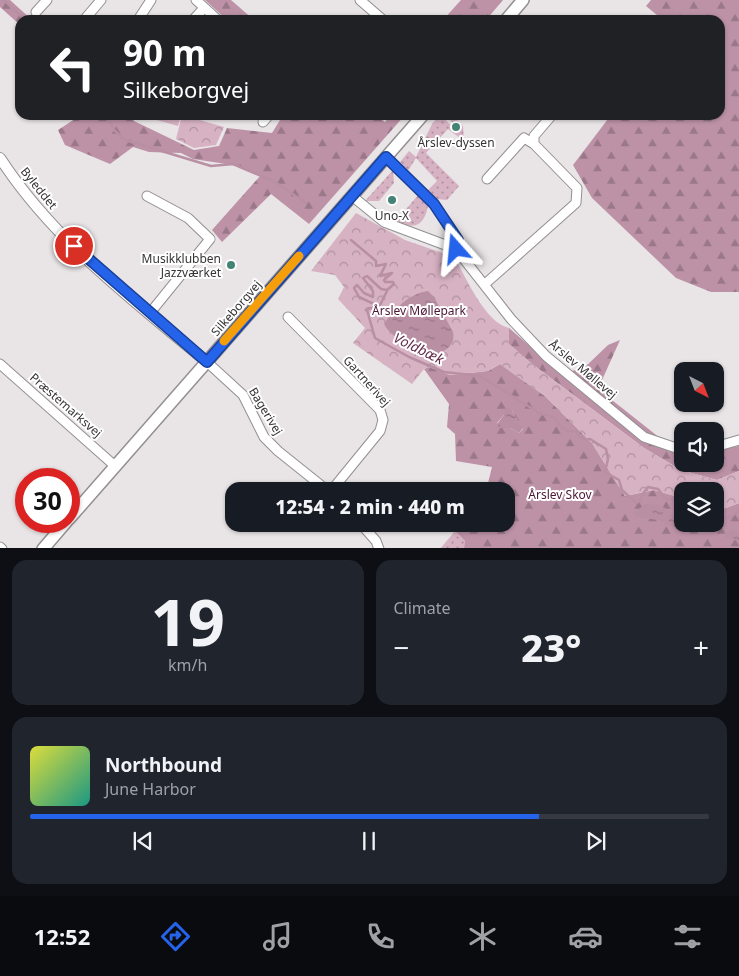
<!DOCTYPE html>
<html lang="en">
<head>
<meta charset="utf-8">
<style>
  body { margin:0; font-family:"Noto Sans",sans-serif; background:#20242c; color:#f1f3f6; height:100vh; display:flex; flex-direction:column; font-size:19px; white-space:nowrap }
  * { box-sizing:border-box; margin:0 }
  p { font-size:16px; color:#9ea1a6 }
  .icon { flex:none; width:28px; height:28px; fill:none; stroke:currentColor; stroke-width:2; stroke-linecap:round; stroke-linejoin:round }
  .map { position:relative; height:548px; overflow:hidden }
  .side { display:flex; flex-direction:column; gap:12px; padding:12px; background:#0d0f14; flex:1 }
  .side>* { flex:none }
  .guide { position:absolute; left:15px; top:15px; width:710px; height:105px; border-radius:15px; box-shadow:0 1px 4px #0004; background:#202124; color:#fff; overflow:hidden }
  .needle { width:32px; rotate:138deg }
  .tools { position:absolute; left:674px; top:362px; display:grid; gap:10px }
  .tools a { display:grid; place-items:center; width:50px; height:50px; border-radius:10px; background:#171b24; box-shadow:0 1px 4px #0004; font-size:25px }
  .speed { position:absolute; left:15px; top:468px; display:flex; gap:10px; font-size:25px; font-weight:700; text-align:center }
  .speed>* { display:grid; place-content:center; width:65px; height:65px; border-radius:50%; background:#171b24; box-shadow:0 1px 4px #0004; line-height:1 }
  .speed .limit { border:8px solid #d22; background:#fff; color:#111 }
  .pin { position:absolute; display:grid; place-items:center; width:42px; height:42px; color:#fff; margin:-21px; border:2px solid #fff; border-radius:50%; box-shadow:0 1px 5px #0007 }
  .me { position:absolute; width:55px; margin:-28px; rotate:342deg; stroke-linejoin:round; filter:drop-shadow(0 0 4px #0008) }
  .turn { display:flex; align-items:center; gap:18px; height:105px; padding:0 25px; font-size:22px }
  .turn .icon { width:65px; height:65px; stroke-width:2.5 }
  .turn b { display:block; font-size:35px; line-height:42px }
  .big { font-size:38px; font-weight:800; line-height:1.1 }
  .side .tile { flex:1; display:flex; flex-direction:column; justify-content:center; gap:8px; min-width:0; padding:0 18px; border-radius:15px; background:#20242c }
  .side .dial { align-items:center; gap:0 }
  .dial b { font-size:65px; line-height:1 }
  .song { display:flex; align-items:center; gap:15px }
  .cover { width:60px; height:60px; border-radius:8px; background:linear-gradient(135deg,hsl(60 70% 55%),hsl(170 70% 35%)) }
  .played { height:5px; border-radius:2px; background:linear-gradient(90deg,#2563eb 75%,#363941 75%) }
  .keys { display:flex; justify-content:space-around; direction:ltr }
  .heat { display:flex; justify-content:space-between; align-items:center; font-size:28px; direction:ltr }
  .side .tiles { flex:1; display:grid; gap:12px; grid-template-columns:1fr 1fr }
  .tile:last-child { grid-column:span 2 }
  .trip { position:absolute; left:225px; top:482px; width:290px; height:50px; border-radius:15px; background:#171b24; box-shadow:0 1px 4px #0004; font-weight:800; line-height:50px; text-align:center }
  .tab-bar { display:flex; height:80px; justify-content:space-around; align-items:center; background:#090b0e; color:#9ea1a6 }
  .tab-bar .icon { width:35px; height:35px }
  .tab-bar .current { color:#2563eb }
  .tab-bar b { font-size:22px; color:#f1f3f6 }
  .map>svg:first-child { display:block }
  .grass { fill:url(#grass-dots) }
  .forest { fill:url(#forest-firs); fill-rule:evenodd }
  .park { fill:url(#park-crowns) }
  .pitch { fill:#d7b2c3 }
  .water { fill:url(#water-ripples) }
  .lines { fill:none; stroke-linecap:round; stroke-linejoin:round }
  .stream { stroke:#b98fa3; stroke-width:2.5 }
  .minor-casing { stroke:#938f91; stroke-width:11 }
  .tertiary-casing { stroke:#938f91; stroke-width:12 }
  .secondary-casing { stroke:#938f91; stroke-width:14 }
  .minor { stroke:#fff; stroke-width:9 }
  .tertiary { stroke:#fff; stroke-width:10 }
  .secondary { stroke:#fff; stroke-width:11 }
  .route-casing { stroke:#184099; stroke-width:12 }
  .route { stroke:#2563eb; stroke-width:9 }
  .slow { stroke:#f59e0b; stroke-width:9 }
  .poi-dot { fill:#438474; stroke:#fff; stroke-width:2 }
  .labels { text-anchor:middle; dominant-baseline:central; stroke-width:4; stroke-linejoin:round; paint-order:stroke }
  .poi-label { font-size:12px; fill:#353334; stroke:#fff }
  .street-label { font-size:12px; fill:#353334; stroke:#fff }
  .park-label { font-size:12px; fill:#4a1634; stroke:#fff }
  .water-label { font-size:14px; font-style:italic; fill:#662f4c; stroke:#fff }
</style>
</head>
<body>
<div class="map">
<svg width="739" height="549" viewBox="0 0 739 549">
  <defs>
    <pattern id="grass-dots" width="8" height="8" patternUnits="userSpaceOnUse" patternTransform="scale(1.25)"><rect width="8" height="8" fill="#d7b2c3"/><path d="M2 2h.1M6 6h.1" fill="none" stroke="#af919f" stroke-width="1.8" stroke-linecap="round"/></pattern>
    <pattern id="forest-firs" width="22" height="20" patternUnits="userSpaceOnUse" patternTransform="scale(1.25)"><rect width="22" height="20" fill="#bd92a7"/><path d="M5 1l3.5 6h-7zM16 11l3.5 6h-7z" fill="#9a7889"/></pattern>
    <pattern id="park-crowns" width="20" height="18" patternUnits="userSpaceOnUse" patternTransform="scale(1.25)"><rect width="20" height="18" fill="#d7b2c3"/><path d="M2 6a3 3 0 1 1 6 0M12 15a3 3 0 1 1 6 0" fill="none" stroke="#af919f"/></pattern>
    <pattern id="water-ripples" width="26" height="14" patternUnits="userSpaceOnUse" patternTransform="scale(1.25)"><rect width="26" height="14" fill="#b98fa3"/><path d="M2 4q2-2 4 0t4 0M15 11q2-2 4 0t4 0" fill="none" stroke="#977586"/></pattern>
  </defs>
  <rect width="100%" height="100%" fill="#e9e4e6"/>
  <path class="grass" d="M440,115L451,125L453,123L445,115H458L456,119L463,126L464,141L448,129L426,153L459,186L447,200L436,199L428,190L437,181L416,158L408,171L400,162L409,151L416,157L432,124Z
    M393,170L394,183L379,201H365Z
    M419,194L428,206C424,227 413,230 396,221Z
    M455,531L465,541L464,548L440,549Z"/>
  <path class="forest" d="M0,0H10L32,20H20V25L0,7Z
    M205,0H231L254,20H227Z
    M461,0H503L486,20H443Z
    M651,0H739V292H711L676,278L592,198L573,165L611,115H720V20H663L646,6Z
    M81,115H128L134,121L194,150L219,146L227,128L272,133L280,120L276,115H376L385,122L391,115H405L309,224L271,194L222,242L212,230L261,175L233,165L193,159L181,153L149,152L133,147L110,164L65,145L58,130Z
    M509,328L547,361L568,372L584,368L608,345L620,340L598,389L665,442L682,446V464H715V450L739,446V471L717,480L681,470L644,448L532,364L509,344Z
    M500,364L545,396L592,443L625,496L654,490L682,498V524H715V507L723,509L739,503V548H464L465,541L448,524H506V491H486L492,467L456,461L455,434L447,427L449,404L424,369L429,367L450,375L488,371ZM512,411L523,429L519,433L510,428H503L497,423L504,415Z"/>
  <path class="park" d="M182,115L224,127L216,145L194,148L176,139Z
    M356,213L405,240L454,257C466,277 485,323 509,328V344L532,364L644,448L681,470L717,480L739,471V503L723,509L715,507V491H682V498L654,490L625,496L592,443L545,396L500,364L488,371L449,375L429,367L424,369L412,384L353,343L365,328L338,299L344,287L335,275L311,271Z"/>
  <path class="pitch" d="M139,115H181L178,126Z"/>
  <path class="water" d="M428,291L434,297L453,332C455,344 449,348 439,354C421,349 393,342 384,324C395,308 409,294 428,291Z
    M510,408L523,428L519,433L510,428H499L497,424L504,415V409Z
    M647,504C665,504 672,512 681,526L676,529L658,520L636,517L633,512Z
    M731,529L739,534V541L725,538L724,534Z"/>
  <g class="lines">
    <path class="stream" d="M4,0L25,20
      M106,115L115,131L125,140L211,166L233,164L275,182L306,203
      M351,240L376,261V266L386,264L380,276L392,273L384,280L385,282H393L394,284L387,290L381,289L367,276L363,278L373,291V297L364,293L357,285L354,288L359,297L374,304L373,307L367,310L375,338L409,357L444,372L480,376L539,413L555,418C561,427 564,433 576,431L584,440L590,439L606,449L608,459L605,472L619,480L622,490L636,503L640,501L642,495L648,487L658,489L666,499L682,500
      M374,307L380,305L387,291
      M715,516C727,520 730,518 739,511"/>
    <defs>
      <path id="minor" d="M196,0L218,20
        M360,0L383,20
        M36,12L47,0
        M84,20L101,0
        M138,20L151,0
        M193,20L204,8
        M263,122L269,115
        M386,157L434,204L458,240L456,249
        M487,179L524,138L534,144
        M147,196L188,218L210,239L150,313
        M352,196L384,222L456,249L511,319L546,356L644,437L682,450
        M485,284L576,203L577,188L534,144V136L552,115
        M288,317L380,410L383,420L380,431L331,491
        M207,362L243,395L264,437L278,451L328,491
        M0,364L115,466
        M715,447L739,440
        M361,524L376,541L379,549
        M0,547L2,549"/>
      <path id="tertiary" d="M0,158C53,240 133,300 207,362"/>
      <path id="secondary" d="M506,20L523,0
        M69,519L423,115
        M43,549L67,521"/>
    </defs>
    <use href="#minor" class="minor-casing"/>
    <use href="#tertiary" class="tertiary-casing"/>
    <use href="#secondary" class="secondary-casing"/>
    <use href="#minor" class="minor"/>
    <use href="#tertiary" class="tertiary"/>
    <use href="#secondary" class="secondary"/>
  </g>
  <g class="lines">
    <defs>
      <path id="route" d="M74,246L207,362L386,157L434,204L458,240L456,249"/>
    </defs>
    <use href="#route" class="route-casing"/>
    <use href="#route" class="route"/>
    <path class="slow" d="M224,341L299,256"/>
  </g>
  <g class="poi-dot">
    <circle cx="456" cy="127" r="5"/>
    <circle cx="392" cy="200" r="5"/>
    <circle cx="231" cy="265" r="5"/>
  </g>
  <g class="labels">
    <g class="poi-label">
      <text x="456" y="142">Årslev-dyssen</text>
      <text x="392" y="215">Uno-X</text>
      <text x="221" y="258" text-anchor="end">Musikklubben<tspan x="221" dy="14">Jazzværket</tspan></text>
    </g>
    <g class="street-label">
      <text transform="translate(39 188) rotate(51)">Byleddet</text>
      <text transform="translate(236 308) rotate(-49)">Silkeborgvej</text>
      <text transform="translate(583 369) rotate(40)">Årslev Møllevej</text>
      <text transform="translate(367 381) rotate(48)">Gartnerivej</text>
      <text transform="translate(66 405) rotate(41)">Præstemarksvej</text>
      <text transform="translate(266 411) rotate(59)">Bagerivej</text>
    </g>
    <g class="park-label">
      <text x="419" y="310">Årslev Møllepark</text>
      <text x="560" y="494">Årslev Skov</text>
    </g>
    <g class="water-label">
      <text transform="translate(419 348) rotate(26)">Voldbæk</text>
    </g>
  </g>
</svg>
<div class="tools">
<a><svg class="needle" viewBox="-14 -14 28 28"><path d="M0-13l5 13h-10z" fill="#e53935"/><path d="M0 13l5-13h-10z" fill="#9ea1a6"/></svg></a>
<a><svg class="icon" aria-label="sound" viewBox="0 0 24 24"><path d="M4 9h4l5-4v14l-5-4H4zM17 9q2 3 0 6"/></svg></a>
<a><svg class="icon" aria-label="layers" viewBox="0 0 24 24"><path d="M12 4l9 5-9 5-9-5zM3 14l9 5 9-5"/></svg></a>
</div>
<div class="speed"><div class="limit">30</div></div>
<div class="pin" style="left:74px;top:246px;background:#d93025"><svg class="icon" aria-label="arrive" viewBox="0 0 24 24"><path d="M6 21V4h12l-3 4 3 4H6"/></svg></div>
<svg class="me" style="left:456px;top:249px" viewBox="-20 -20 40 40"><path d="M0-17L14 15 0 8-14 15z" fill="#2563eb" stroke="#fff" stroke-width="4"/></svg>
<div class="trip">12:54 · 2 min · 440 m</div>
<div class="guide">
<div class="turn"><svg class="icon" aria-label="left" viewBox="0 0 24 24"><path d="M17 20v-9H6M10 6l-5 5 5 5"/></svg><div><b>90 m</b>Silkeborgvej</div></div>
</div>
</div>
<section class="side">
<div class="tiles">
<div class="tile dial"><b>19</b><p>km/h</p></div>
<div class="tile"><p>Climate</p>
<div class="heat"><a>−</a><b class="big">23°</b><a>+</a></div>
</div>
<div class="tile">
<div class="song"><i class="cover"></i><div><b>Northbound</b><p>June Harbor</p></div></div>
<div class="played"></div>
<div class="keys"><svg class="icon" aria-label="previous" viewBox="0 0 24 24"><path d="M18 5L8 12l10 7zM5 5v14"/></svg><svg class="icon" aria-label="pause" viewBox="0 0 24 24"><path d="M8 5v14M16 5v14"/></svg><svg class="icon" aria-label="next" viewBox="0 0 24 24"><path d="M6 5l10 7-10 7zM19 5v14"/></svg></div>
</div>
</div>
</section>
<nav class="tab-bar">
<b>12:52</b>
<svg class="icon current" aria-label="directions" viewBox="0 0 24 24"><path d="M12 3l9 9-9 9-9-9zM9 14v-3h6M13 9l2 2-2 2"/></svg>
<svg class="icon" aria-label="music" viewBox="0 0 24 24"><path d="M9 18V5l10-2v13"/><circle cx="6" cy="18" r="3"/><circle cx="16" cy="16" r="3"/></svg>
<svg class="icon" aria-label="phone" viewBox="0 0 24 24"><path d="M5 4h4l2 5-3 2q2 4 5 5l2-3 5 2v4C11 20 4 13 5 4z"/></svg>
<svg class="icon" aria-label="climate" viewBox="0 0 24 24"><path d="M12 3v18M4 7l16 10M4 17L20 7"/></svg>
<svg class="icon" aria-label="car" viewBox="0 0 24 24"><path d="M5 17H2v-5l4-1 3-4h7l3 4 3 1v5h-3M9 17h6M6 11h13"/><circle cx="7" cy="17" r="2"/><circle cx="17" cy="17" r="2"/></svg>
<svg class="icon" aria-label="filters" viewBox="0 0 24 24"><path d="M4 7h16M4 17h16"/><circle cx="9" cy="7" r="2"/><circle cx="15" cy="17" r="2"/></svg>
</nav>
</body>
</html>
